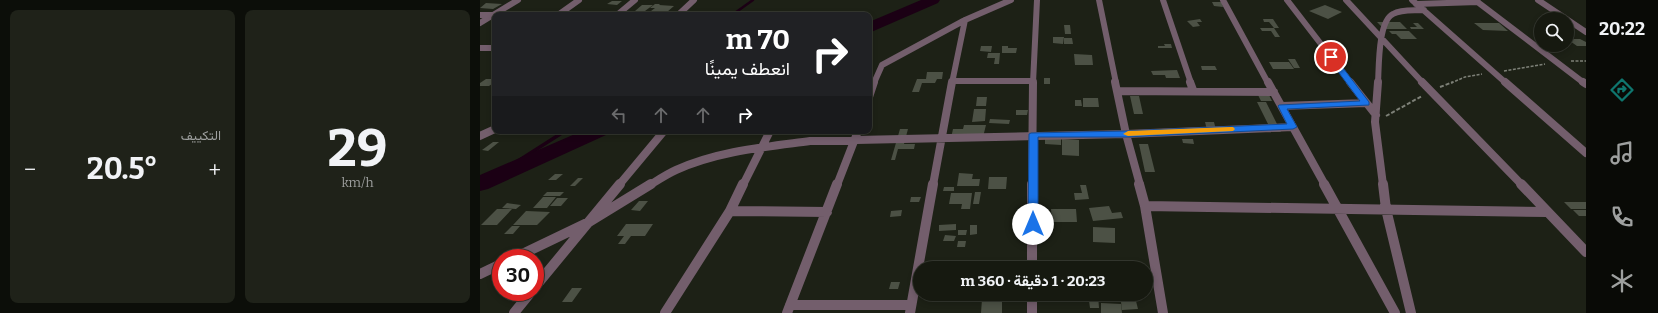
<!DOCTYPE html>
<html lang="ar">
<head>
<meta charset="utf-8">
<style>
  body { margin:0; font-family:Bitter,Vazirmatn,serif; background:#1f2219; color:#f1f3f6; direction:rtl; height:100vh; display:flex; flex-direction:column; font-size:15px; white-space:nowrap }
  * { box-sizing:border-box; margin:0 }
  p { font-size:13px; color:#9ea09f }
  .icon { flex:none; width:22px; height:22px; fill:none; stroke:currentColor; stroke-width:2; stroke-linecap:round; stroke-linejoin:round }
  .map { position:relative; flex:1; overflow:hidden; direction:ltr }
  .details { display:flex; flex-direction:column; gap:10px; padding:10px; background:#0c0e09; width:480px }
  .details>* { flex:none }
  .hud { position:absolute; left:12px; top:12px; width:380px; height:122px; border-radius:8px; box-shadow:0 2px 6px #0003,0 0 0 1px #353830; direction:rtl; background:#202124; color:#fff; overflow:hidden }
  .buttons { position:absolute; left:1054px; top:12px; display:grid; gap:8px }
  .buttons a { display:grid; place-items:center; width:40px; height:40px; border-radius:50%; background:#161910; box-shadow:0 2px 6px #0003,0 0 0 1px #353830; font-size:20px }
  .speed { position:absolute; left:12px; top:249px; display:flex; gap:8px; font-size:20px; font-weight:700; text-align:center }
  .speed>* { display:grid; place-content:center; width:52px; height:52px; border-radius:50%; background:#161910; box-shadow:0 2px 6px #0003,0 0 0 1px #353830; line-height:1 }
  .speed .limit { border:6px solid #d22; background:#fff; color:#111 }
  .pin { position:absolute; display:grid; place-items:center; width:34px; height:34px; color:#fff; margin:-17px; border:2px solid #fff; border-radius:50%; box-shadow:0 1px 4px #0007 }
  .me { position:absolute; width:44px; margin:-22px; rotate:0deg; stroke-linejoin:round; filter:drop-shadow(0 0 3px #0008) }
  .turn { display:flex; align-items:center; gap:14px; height:84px; padding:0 16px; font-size:18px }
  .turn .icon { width:52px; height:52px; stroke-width:2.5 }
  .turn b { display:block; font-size:28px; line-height:34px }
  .lanes { display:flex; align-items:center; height:38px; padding:0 16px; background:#0003; justify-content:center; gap:20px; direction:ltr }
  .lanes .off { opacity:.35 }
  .big { font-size:30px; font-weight:700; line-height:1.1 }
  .details .widget { flex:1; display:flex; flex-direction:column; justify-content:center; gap:6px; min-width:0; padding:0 14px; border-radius:8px; background:#1f2219 }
  .details .dial { align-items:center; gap:0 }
  .dial b { font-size:52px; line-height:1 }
  .heat { display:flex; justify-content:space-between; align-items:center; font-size:22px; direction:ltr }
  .details .tiles { flex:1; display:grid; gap:10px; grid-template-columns:repeat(2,1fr) }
  .trip { position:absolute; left:433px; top:261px; width:240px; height:40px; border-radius:20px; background:#161910; box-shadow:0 2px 6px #0003,0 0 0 1px #353830; font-weight:700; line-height:40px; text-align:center; direction:rtl }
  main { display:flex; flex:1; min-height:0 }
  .tabs { display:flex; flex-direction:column; width:72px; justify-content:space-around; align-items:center; background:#090a06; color:#9ea09f }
  .tabs .icon { width:28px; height:28px }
  .tabs .selected { color:#0f766e }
  .tabs b { font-size:18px; color:#f1f3f6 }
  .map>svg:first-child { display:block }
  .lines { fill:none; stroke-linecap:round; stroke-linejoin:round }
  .stream-far1 { stroke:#1b0014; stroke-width:2.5 }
  .stream { stroke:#1b0014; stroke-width:3.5 }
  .river { fill:#1b0014; fill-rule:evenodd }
  .building { fill:#4c5145 }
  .path-far1 { stroke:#7d8077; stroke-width:1.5; stroke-dasharray:3 1.5; stroke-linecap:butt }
  .path { stroke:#7d8077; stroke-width:2; stroke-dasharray:4 2; stroke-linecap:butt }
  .minor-far2 { stroke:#735e6c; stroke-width:6 }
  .minor-far1 { stroke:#735e6c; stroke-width:8 }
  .minor { stroke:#735e6c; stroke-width:10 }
  .route { fill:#1a73e8; stroke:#114b97 }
  .slow { fill:#f59e0b }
</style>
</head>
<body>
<main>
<nav class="tabs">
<b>20:22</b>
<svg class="icon selected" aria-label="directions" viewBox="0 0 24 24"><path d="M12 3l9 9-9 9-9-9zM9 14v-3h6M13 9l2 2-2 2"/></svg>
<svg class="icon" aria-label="music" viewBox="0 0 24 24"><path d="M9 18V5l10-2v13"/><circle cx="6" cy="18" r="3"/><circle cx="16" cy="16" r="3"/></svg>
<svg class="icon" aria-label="phone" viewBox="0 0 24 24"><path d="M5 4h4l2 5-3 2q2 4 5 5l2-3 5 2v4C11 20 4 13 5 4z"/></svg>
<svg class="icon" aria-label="climate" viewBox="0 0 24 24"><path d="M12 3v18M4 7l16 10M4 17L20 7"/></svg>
</nav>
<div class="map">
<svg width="1106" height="313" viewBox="0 0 1106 313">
  <rect width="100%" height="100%" fill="#1d2116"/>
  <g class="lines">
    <path class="stream-far1" d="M252,15L273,0"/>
    <path class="stream" d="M11,178L85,131"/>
    <path class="river" d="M441,0H460L458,3L389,33V22Z
      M102,131H129L126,135L8,189L0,191V175Z"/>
  </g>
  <path class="building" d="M132,1H142L137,5L127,4Z
    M732,2H742L743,7L734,6Z
    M6,3L22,4L13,9L0,8Z
    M175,4H180L179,5L194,6L187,12L171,11L175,8H170Z
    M162,5H173L165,11H155Z
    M845,5L862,12L848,19L829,11Z
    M720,19L722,22H717L720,26L713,27L707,21Z
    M783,19H793L799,28H794L789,22H784Z
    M897,22H920L927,29H904Z
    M933,23H938L944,29H931L930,27H937Z
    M994,23H1019L1028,31L1003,30Z
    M584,25H590L591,34H585Z
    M780,28H794L800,37H795L791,31H782Z
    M909,31H929L937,39H921L916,34H912Z
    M573,37H584L583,44L573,43Z
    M584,38H592L593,44H584Z
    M1087,39H1100L1106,42V46H1097Z
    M684,44H691L692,48H678V46H685Z
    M501,46H512L511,52L500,51Z
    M522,46H528V48H537L536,53H522Z
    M508,53H520L519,64H514L515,58H507Z
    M594,54L612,55L613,65H595Z
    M808,59H815L820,68H814Z
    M789,62H809L814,69H793Z
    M721,66H735L737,70H722Z
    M697,70L700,78H686L685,75H673L671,71Z
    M447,72H463L462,79H457L455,83H442L439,92H432L437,79H446Z
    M564,78H570V84H564Z
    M6,79H15V82L9,86H0V83Z
    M777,93H788L792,101H781Z
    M650,96H659L663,114H654Z
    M497,97H507L506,106H496Z
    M603,98H618L619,107H603Z
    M595,100H601L602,106H595Z
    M777,102H786L801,132H792Z
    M494,109H506L505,121L492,122Z
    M536,110H548L547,115H536Z
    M510,119L530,120L529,124L509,123Z
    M725,122H734L736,130H727Z
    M484,125H506L503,137L471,138L473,129H483Z
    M420,129H428L424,144H435L434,149H418L415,160H411Z
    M565,139H581V145L565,144Z
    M582,139L599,140V156L582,155Z
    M702,139H713L714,144L703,143Z
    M13,142H19L8,151L2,150Z
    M659,144H668L675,172H665Z
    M479,173L493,174L492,179H500L499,186H477Z
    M75,174H83L76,180H68Z
    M509,177H527L526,189H508Z
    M98,178H103L95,186H90Z
    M600,185H606L609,199L595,200L594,193H602Z
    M464,187H474V191H463Z
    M67,192H84L80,196H63Z
    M495,192H501L499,204H493Z
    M471,193H492L490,209H481L482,204H469Z
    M63,197H76L67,208H53Z
    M431,197H441L439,202H430Z
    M77,198H88L81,206H70Z
    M159,201H168L160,211L151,210Z
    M1084,202H1106V209H1091Z
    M27,203L41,205L36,209L22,208Z
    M629,206L632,213L641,212L643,218L613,221L609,208Z
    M17,209H32L17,225H1Z
    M571,209H596L597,222H572Z
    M422,210L421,216L410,217L411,211Z
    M1093,210H1106V216H1099Z
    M46,211L70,212L57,225H33Z
    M146,224H173L165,236H151L145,244H138L144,236H149H137Z
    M476,224V230L459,231V225Z
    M490,225H497V234L490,235Z
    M32,226H40L33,234H24Z
    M613,227L635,228V243L613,242Z
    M478,230H487L486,235H478Z
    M465,235L476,236L474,241H463Z
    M478,241H486L485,247H477Z
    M411,282H420L418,289H409Z
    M92,288H102L92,302H82Z
    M459,294H482L480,300L458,298Z
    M581,294H598L599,299H581Z
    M599,294H618L619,308H610L609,301L599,300Z
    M625,294H653L654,299L626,298Z
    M502,299L522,300V313H501Z
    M656,301L658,309L642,310L641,302Z
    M621,303L641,304L642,313H621Z"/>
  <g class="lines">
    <path class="path-far1" d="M1091,61H1106
      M1024,71L1065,64
      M971,83L985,77L1002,74"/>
    <path class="path" d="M960,87L973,82
      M906,116L942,96"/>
    <path class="minor-far2" d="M619,0L636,83
      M683,0L711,83
      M743,0L788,83
      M807,0L871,83
      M866,0L943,83
      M932,0L1026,83
      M995,0L1104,83
      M1058,0L1106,32
      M936,4L998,2
      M0,15H25
      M78,15L99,0
      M137,15L155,0
      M198,15L214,0
      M0,23L38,0
      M0,48H15
      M473,81H553
      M394,83L402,65L485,20L531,0
      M472,83L485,20
      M553,83L557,0
      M898,83C899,67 898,21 913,14C922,9 934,11 944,10"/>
    <path class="minor-far1" d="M635,82L646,134L660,185
      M710,82L713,90
      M788,82L845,185
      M870,82L896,115
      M898,82L895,122L903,185
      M942,82L1042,185
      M1025,82L1106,153
      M1103,82L1106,84
      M638,91L794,92
      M389,97L394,82
      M802,106L886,103
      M0,136L15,129
      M139,185L184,131
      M170,185C178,180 187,174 196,170C238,151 285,147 330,141L646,134L813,127
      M263,185L290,131
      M357,185L378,131
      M453,185L472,82
      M552,185L553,82"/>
    <path class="minor" d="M659,184L665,206L683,313
      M844,184L915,313
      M903,184L906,209L931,313
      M1041,184L1106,252
      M665,206L1067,212
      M250,211L347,212
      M34,258L109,222L171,184
      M552,268V184
      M0,274L21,264
      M55,287L140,184
      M552,294V313
      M310,305H431
      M34,313L51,292
      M185,313L250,211L263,184
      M307,313L357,184
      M430,313L453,184"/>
  </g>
  <path class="route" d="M851,55L854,56L889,102V105L807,109L817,127L813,129L646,137H558V224L556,226H549L548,224L549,134L551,133L646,131L807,124L798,106L799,105L880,101L847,57Z"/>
  <path class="slow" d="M750,127H753L755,129L753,131L648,136L643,134L648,131Z"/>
</svg>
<div class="buttons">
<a><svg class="icon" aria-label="search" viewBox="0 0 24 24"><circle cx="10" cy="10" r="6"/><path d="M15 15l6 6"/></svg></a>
</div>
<div class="speed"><div class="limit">30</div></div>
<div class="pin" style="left:851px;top:57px;background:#d93025"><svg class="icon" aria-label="arrive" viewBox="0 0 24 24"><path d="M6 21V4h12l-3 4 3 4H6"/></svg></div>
<svg class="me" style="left:553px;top:224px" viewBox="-20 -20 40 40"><circle r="19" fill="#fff"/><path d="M0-13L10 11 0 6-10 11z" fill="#1a73e8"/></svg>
<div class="trip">20:23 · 1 دقيقة · 360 m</div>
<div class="hud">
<div class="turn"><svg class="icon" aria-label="right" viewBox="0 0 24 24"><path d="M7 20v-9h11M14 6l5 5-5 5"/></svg><div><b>70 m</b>انعطف يمينًا</div></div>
<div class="lanes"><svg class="icon off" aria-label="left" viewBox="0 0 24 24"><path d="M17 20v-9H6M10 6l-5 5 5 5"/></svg><svg class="icon off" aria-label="ahead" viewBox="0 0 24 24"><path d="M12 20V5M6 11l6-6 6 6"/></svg><svg class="icon off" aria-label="ahead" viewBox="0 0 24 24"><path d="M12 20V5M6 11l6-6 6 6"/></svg><svg class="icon" aria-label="right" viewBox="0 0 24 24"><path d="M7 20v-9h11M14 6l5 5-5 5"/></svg></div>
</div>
</div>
<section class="details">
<div class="tiles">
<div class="widget dial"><b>29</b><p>km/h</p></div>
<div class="widget"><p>التكييف</p>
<div class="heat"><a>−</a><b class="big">20.5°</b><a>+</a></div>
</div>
</div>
</section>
</main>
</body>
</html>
